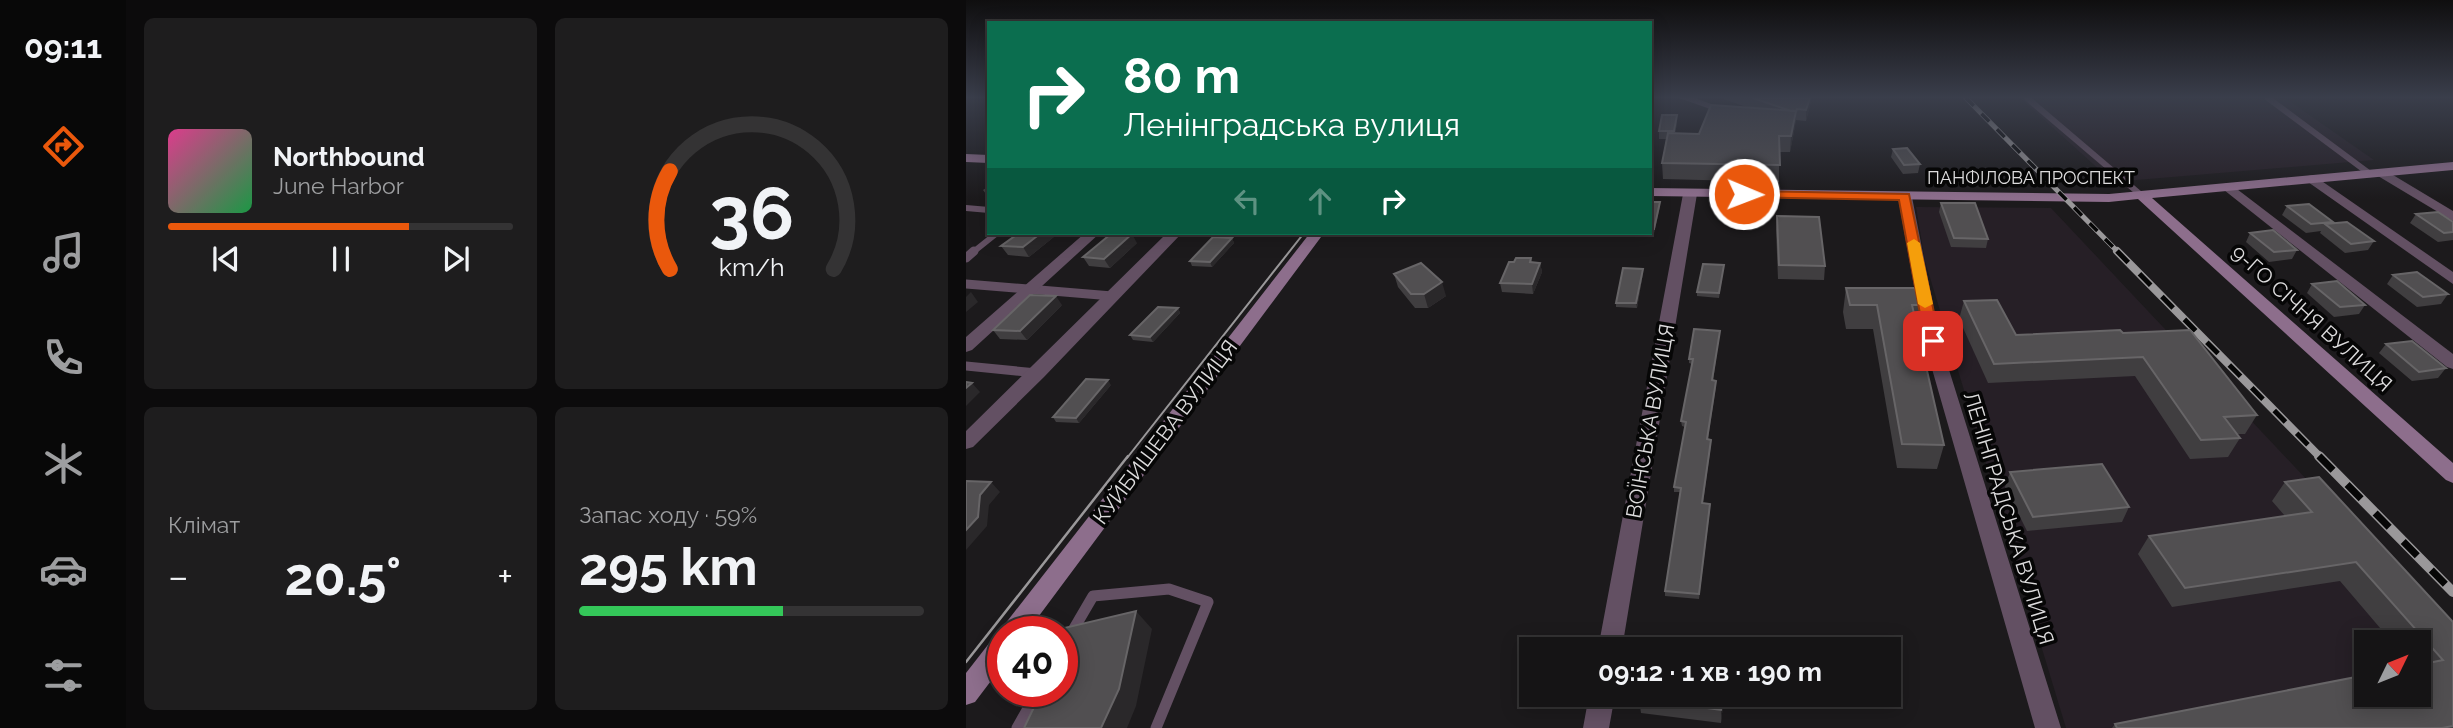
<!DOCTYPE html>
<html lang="uk">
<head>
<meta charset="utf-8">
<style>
  body { margin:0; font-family:Raleway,sans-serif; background:#1e1d1e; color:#f1f3f6; height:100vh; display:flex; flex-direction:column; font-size:26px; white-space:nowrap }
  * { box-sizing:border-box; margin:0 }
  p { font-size:23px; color:#9d9ea0 }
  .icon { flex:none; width:38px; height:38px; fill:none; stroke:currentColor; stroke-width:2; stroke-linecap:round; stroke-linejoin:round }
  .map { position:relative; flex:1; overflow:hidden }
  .details { display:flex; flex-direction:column; gap:18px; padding:18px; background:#0c0b0c; width:840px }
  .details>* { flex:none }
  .guide { position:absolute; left:21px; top:21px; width:665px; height:214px; border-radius:0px; box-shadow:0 4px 18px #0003,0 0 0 2px #343334; background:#0b6e4f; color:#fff; overflow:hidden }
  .needle { width:46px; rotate:47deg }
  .fabs { position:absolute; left:1388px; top:630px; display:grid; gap:14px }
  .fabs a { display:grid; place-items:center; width:77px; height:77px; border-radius:0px; background:#151415; box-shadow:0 4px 18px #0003,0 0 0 2px #343334; font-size:35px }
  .speed { position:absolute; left:21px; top:616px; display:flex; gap:14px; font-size:35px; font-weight:700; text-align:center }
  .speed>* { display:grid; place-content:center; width:91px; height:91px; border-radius:50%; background:#151415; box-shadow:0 4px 18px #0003,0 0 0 2px #343334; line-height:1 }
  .speed .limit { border:10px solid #d22; background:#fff; color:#111 }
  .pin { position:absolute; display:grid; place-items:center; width:60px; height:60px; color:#fff; margin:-30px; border-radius:14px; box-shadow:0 4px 10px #0006 }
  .me { position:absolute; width:77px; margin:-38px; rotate:91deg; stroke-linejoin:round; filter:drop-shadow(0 0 5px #0008) }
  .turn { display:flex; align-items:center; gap:24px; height:147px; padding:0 21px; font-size:32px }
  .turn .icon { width:91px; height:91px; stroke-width:2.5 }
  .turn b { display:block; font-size:49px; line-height:60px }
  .lanes { display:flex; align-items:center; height:66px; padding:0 21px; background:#0003; justify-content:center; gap:35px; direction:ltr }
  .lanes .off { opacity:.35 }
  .big { font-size:52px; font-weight:700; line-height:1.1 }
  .details .widget { flex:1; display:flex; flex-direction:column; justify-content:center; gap:10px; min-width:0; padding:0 24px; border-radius:10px; background:#1e1d1e }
  .details .dial { align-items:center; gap:0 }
  .dial svg { height:182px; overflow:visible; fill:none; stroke:#343334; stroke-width:7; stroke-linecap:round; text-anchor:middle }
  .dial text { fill:#f1f3f6; stroke:none }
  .song { display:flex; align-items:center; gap:21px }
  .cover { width:84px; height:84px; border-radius:10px; background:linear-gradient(135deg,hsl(330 70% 55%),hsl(140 70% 35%)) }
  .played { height:7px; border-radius:4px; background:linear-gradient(90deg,#ea580c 70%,#343334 70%) }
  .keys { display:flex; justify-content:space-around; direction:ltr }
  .heat { display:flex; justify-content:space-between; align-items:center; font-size:38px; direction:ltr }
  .charge { height:10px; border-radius:5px; background:linear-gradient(90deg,#34c759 59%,#343334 0) }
  .details .tiles { flex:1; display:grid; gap:18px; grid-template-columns:repeat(2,1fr) }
  .trip { position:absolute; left:553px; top:637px; width:382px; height:70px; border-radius:0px; background:#151415; box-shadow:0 4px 18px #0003,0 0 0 2px #343334; font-weight:700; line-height:70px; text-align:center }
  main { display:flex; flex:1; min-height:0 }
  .tab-bar { display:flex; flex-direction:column; width:126px; justify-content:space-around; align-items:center; background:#080808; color:#9d9ea0 }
  .tab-bar .icon { width:49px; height:49px }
  .tab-bar .selected { color:#ea580c }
  .tab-bar b { font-size:32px; color:#f1f3f6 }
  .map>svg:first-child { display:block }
  .built { fill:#261f26; fill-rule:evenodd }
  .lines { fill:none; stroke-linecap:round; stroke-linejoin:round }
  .lane-far2 { stroke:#635063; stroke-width:6 }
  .lane-far1 { stroke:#635063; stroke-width:9 }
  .lane { stroke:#635063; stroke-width:11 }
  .street { fill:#635063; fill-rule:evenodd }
  .secondary { fill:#8d6e8c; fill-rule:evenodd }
  .tram-far1 { stroke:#9a989a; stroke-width:2 }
  .tram { stroke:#9a989a; stroke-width:2.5 }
  .rail-far2-casing { stroke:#9a989a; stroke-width:5 }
  .rail-far1-casing { stroke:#9a989a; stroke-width:8 }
  .rail-casing { stroke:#9a989a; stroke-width:10 }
  .rail-far2 { stroke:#060606; stroke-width:3.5; stroke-dasharray:11; stroke-linecap:butt }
  .rail-far1 { stroke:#060606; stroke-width:5; stroke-dasharray:16; stroke-linecap:butt }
  .rail { stroke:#060606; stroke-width:7; stroke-dasharray:20; stroke-linecap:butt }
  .wall { fill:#403e40 }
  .shaded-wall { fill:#2a282a }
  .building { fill:#514f51; stroke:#676567; stroke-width:2 }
  .route { fill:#ea580c; stroke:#983908; stroke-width:2 }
  .slow { fill:#f59e0b }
  .labels { text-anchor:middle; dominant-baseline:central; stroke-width:7; stroke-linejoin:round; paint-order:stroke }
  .far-street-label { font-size:18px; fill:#dddcdd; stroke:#060606 }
  .street-label { font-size:21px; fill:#dddcdd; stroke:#060606 }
</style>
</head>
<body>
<main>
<nav class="tab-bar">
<b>09:11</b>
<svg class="icon selected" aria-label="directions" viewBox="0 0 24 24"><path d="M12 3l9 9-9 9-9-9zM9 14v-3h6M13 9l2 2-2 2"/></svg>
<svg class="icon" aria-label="music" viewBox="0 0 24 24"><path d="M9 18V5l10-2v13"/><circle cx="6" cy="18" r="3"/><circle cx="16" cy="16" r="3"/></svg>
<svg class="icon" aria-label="phone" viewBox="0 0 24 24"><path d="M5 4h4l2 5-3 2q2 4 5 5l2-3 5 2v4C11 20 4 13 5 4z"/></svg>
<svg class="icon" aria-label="climate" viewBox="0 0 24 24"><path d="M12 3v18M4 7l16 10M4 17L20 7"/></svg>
<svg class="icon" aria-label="car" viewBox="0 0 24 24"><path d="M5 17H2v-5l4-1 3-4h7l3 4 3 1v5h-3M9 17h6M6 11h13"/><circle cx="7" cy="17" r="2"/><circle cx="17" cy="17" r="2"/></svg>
<svg class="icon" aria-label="filters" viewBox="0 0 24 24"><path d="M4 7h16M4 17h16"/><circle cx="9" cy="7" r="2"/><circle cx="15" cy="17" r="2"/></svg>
</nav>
<section class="details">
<div class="tiles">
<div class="widget">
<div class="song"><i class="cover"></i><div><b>Northbound</b><p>June Harbor</p></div></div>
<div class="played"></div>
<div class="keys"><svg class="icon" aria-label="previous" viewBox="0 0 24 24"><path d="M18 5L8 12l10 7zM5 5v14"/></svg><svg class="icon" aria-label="pause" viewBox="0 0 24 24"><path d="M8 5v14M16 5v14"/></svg><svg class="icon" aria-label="next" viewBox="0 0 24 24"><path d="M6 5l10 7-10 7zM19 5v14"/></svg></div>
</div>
<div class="widget dial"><svg viewBox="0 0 100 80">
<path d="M14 69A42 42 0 1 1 86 69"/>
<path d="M14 69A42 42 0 0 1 14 26" stroke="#ea580c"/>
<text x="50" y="56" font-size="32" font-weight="700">36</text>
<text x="50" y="72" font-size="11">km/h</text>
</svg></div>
<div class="widget"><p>Клімат</p>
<div class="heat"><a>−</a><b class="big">20.5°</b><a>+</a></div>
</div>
<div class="widget"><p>Запас ходу · 59%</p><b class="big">295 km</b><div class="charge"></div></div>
</div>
</section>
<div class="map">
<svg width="1487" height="728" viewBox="0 0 1487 728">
  <rect width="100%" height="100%" fill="#1c1a1c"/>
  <path class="built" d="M1054,98H1319L1408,160L1147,182Z
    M950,207L1085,208L1487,635V728H1100L959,261ZM1400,642H1452V695H1400Z"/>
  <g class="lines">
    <path class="lane-far2" d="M1061,98L1175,195
      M1302,98L1404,174
      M0,208L23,210
      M6,253L31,233"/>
    <path class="lane-far1" d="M0,258L8,251
      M0,284L146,296
      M0,366L71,373"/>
    <path class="lane" d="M96,649L127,596L203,589L242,602L190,728
      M51,728L72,691"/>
    <path class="street" d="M713,98H729L756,108L750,111Z
      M1417,169L1487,211V221L1412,176V170Z
      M1347,175L1487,272V284L1342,182V176Z
      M1263,183L1487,354V369L1481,367L1258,190V184Z
      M724,190L731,194L656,649H632L717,194Z
      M939,193L946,197L974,341L1095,728H1069L958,341L932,197Z
      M119,233H134L6,350L0,352V337Z
      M201,233H216L78,377L7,447L0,449V431Z
      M623,695H649L643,728H617Z"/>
    <path class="secondary" d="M0,154L23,155V163L0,162Z
      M1487,162V170L1186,198L1487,463V483L1480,480L1172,199L1143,202L684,196V188L1143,194Z
      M344,233H358L61,632H37V665L9,702L0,705V673L28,637L36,634L39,624Z"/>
    <path class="tram-far1" d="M161,458L338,233"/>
    <path class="tram" d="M0,662L162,456"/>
    <defs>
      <path id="rail-far2" d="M1000,98L1153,253"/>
      <path id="rail-far1" d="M1151,251L1355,458"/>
      <path id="rail" d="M1353,456L1487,592"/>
    </defs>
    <use href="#rail-far2" class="rail-far2-casing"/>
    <use href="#rail-far1" class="rail-far1-casing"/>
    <use href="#rail" class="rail-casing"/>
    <use href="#rail-far2" class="rail-far2"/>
    <use href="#rail-far1" class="rail-far1"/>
    <use href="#rail" class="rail"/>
  </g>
  <path class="wall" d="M755,98H844L845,101L840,121L830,120L824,152H813V182L697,179L696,163L700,139H693V131L711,123L709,134H733L783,108Z
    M927,149L954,164L952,173L937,174L925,157Z
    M23,186V198L17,190Z
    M684,202L694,206L688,233H676H684Z
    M975,203L1022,239L1020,248L985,247L973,212Z
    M1321,206L1367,222L1366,224L1408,241L1402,250L1379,253L1354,233L1355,231L1340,233L1316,215Z
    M1450,214L1487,222V240L1472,242L1444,223Z
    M811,216L859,266L858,280L812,279L810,230Z
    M53,233H87L89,236L63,257L42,255L35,246Z
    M459,233H477L466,236L460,235Z
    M1284,233L1331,250L1326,259L1303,262L1280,242Z
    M266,238L268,243L246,267L226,266L224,261Z
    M171,243L144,268L123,266L117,257Z
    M565,258L566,262L574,263L576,272L567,294L536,292L534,283L548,262Z
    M758,265L753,298L731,296V292Z
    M677,269V273L671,308L650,307V303Z
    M428,274L480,296L462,308H449L432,287Z
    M1427,275L1482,294L1475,304L1451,307L1421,284Z
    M1346,284L1399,305L1393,314L1368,317L1341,293Z
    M880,288L954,305L950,325L978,445L971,469L931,468L907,329H880L877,312Z
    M998,301L1050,335L1157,333L1291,415L1279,434H1271L1274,438L1262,457L1224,459L1169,376L1022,383L993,319Z
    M96,305L61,340L34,339L27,330Z
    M212,308L214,313L187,342L167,340L164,335Z
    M754,331L747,381H750V386L742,439L745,445L737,503L744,509L733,599L699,596V591L714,492H708V487L719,427L716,426L715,421L726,364L723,363V359Z
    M1420,344L1480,368L1472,378L1446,381L1413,353Z
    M145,385L113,423L90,422L87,417Z
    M1044,472L1163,507L1156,522L1061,531L1039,487Z
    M1319,482L1487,622V728H1146L1149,724L1452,695V642H1426L1374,581L1206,607L1172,554L1183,536L1319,516L1306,501Z
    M758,695L755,723L675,713L673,699Z"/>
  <path class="shaded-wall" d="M844,98H846L845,101L840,121V110Z
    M830,111L829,127L824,152L825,136Z
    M711,115V123L708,139V131Z
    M694,202V206L688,233V229Z
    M75,233H87L89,236L63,257L57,247Z
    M465,233H477L466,236Z
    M166,234L171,243L144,268L138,259Z
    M266,238L268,243L246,267L244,262Z
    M574,263L576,272L567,294L566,284Z
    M677,269V273L671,308L670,303Z
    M476,282L480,296L462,308L458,294Z
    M5,292L12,302L0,312V297Z
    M90,296L96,305L61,340L54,331Z
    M212,308L214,313L187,342L184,337Z
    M142,380L145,385L113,423L110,418Z
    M6,383L14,392L0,406V388Z
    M25,482L34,492L23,505L21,526L0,550V530L14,495Z
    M170,611L186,629L170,706L161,728H135Z
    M757,695H758L755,723V710Z"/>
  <path class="building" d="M787,98H844L840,110L831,109L830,112V111H825Z
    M745,105L830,111L825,136H813L814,165L696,163L702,133L733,134Z
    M696,115H711L708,131H693Z
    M941,148L954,164L938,165L927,149Z
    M684,202H694L688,229H684Z
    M975,203H1009L1022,239L988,238Z
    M1343,204L1367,222L1345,224L1321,206Z
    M1472,212L1487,222V232L1478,233L1450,214Z
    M811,216L853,217L859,266L813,265Z
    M1381,222L1408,241L1385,244L1359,224Z
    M1307,230L1331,250L1308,252L1284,233Z
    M53,233H75L57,247L35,246Z
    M146,233L166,234L138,259L117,257Z
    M247,237L266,238L244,262L224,261Z
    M550,258H565L564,262L574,263L566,284L534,283L543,262H548Z
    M455,263L476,282L458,294H445L428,274Z
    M737,264L758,265L753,293L731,292Z
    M657,268L677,269L670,303H650Z
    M1451,272L1482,294L1457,297L1427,275Z
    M1371,281L1399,305L1374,307L1346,284Z
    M880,288H949L954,305H946L978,445L936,444L911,305H884Z
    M64,295L90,296L54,331L27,330Z
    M1031,300L1050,335L1154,330L1157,333L1224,330L1291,415L1258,417L1274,438L1235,440L1177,357L1028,364L998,301Z
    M192,307L212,308L184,337L164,335Z
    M728,329L754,331L746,380L750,381L741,439L745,440L736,503L744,504L733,594L699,591L715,488L708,487L720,422L715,421L727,359H723Z
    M1446,341L1480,368L1453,372L1420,344Z
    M120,379L142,380L110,418L87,417Z
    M0,382L6,383L0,388Z
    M1136,464L1163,507L1067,517L1044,472Z
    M1353,477L1487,622V726L1476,728H1151L1149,724L1400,675V695H1452V665L1477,660L1390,562L1219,588L1183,536L1346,512L1319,482Z
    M0,481L25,482L14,495L12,517L0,530Z
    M170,611L153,689L135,728H58L70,703L74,691H96V632H93L94,629Z
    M674,695H757L755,710L673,699Z"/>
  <linearGradient id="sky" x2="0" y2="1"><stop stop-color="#0f0e0f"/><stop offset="0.49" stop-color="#3a3e4b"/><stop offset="1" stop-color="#3a3e4b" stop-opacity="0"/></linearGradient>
  <rect width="1487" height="199" fill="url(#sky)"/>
  <path class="route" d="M778,191L943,194L974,341L972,345L967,346L959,341L933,200L773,197V192Z"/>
  <path class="slow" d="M948,239L954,243L967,304L959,308L952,304L941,243Z"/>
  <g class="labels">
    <g class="far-street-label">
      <text x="1065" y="177">ПАНФІЛОВА ПРОСПЕКТ</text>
    </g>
    <g class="street-label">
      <text transform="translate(1346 318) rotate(42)">9-ГО СІЧНЯ ВУЛИЦЯ</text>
      <text transform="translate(684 421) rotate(-80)">ВОЇНСЬКА ВУЛИЦЯ</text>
      <text transform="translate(199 432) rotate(-53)">КУЙБИШЕВА ВУЛИЦЯ</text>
      <text transform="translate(1043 518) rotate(73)">ЛЕНІНГРАДСЬКА ВУЛИЦЯ</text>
    </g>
  </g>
</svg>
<div class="fabs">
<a><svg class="needle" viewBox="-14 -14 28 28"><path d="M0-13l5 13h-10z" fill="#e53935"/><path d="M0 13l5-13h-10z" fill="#9d9ea0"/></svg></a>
</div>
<div class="speed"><div class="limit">40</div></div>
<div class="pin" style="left:967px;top:341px;background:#d93025"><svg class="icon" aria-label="arrive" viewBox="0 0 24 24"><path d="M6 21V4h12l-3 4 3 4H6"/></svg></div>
<svg class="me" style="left:778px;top:194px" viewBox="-20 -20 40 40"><circle r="17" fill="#ea580c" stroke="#fff" stroke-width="3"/><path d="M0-11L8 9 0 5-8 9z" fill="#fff"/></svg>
<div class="trip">09:12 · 1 хв · 190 m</div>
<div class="guide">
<div class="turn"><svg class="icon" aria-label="right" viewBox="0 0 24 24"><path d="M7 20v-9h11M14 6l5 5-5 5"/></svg><div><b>80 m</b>Ленінградська вулиця</div></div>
<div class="lanes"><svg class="icon off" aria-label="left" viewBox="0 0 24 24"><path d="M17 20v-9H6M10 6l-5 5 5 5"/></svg><svg class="icon off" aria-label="ahead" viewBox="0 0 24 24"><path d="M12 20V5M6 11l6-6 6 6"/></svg><svg class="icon" aria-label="right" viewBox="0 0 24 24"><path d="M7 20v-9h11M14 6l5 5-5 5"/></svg></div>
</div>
</div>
</main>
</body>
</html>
